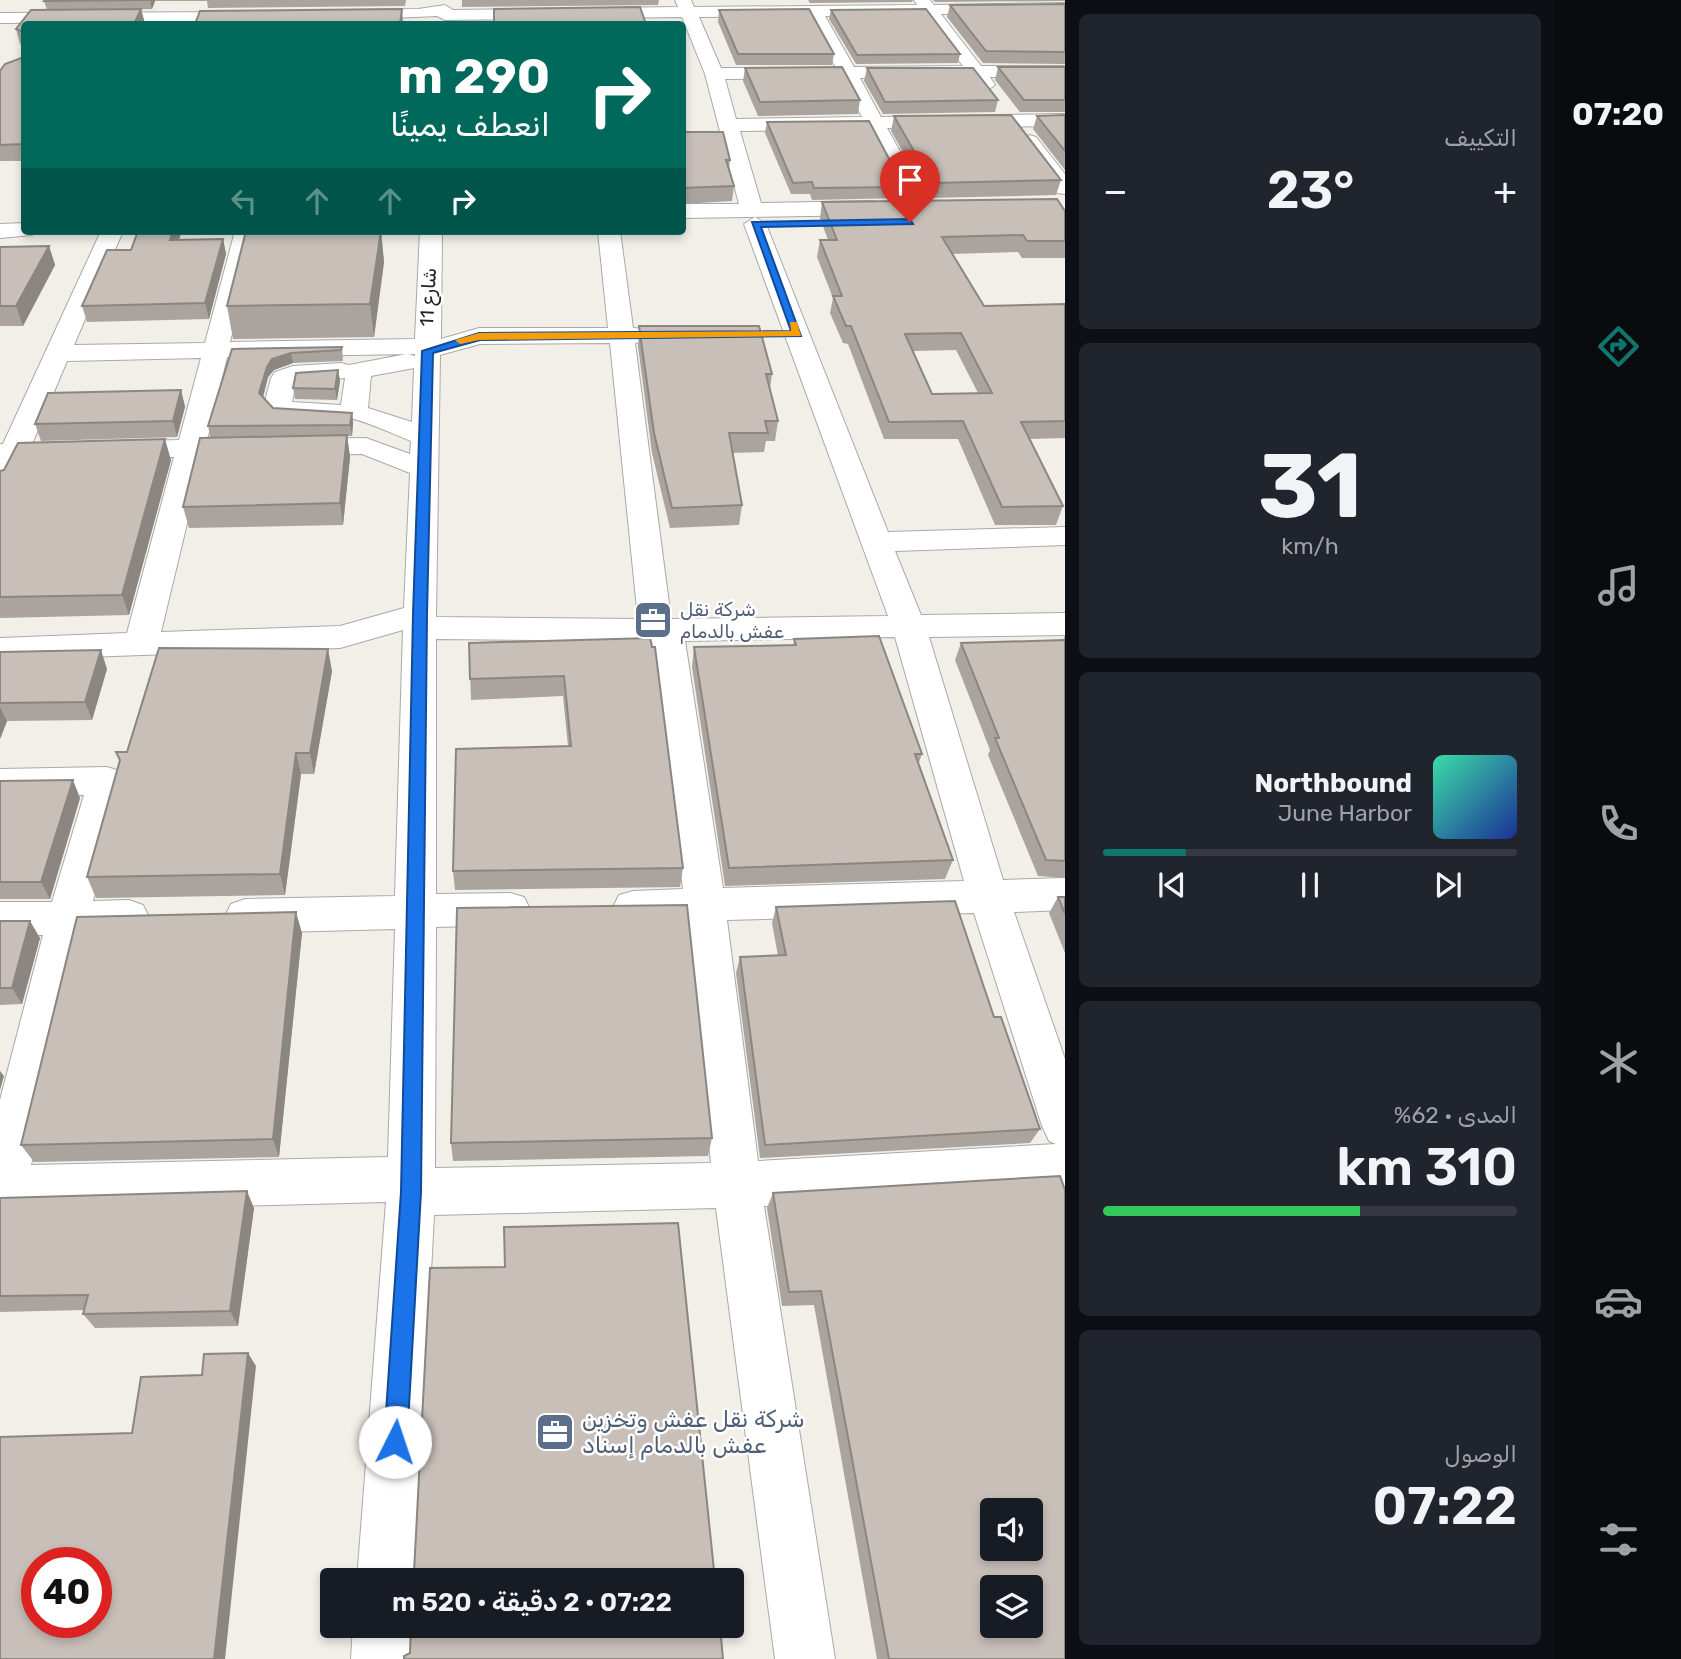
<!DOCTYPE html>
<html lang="ar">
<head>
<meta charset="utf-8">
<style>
  body { margin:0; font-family:Rubik,Cairo,sans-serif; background:#20242c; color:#f1f3f6; direction:rtl; height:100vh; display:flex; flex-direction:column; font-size:26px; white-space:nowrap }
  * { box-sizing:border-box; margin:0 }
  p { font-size:23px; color:#9ea1a6 }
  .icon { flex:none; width:38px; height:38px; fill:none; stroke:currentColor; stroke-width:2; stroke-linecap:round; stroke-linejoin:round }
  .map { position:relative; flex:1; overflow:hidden; direction:ltr }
  .side { display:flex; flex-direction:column; gap:14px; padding:14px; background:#0d0f14; width:490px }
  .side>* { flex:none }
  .top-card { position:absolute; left:21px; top:21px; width:665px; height:214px; border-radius:7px; box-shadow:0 4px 10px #0003; direction:rtl; background:#00695c; color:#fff; overflow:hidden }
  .tools { position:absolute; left:980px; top:1498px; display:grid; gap:14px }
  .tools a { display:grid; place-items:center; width:63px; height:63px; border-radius:7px; background:#171b24; box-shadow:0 4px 10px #0003; font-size:35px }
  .speed { position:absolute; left:21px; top:1547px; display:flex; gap:14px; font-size:35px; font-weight:700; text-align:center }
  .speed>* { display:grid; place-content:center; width:91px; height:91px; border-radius:50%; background:#171b24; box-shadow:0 4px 10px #0003; line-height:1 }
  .speed .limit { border:10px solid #d22; background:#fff; color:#111 }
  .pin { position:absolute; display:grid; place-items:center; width:60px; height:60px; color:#fff; margin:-72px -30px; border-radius:50% 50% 50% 0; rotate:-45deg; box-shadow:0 0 7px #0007 }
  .pin .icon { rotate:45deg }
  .me { position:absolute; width:77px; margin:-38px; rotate:4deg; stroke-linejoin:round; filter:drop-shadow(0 0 5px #0008) }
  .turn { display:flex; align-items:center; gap:24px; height:147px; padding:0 21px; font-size:32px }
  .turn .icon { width:91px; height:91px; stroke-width:2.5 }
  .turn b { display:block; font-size:49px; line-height:60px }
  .lanes { display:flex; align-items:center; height:66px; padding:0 21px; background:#0003; justify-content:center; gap:35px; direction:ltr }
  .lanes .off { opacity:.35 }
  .big { font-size:52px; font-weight:600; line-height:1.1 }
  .side .widget { flex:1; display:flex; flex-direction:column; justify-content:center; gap:10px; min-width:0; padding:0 24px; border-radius:10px; background:#20242c }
  .side .dial { align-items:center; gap:0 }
  .dial b { font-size:91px; line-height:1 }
  .song { display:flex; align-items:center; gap:21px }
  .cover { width:84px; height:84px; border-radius:10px; background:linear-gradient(135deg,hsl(160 70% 55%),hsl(230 70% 35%)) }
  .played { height:7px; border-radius:4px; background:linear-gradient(90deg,#0f766e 20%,#363941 20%) }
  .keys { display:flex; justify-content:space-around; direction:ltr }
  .heat { display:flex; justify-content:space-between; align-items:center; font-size:38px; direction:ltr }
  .charge { height:10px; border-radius:5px; background:linear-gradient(90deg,#34c759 62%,#363941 0) }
  .trip { position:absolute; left:320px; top:1568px; width:424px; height:70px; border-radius:7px; background:#171b24; box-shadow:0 4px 10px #0003; font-weight:600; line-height:70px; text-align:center; direction:rtl }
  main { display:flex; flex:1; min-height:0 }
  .tabs { display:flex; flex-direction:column; width:126px; justify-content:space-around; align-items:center; background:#090b0e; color:#9ea1a6 }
  .tabs .icon { width:49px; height:49px }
  .tabs .active { color:#0f766e }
  .tabs b { font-size:32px; color:#f1f3f6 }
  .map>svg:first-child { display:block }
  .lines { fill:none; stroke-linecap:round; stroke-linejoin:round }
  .minor-casing { stroke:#a9a9a9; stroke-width:2 }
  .minor { fill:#fff; fill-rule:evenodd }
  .wall { fill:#aba49e; fill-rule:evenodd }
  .shaded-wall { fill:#8b8681 }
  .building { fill:#c7bfb8; stroke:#8b8681; stroke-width:2; fill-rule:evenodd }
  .route { fill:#1a73e8; stroke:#114b97; stroke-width:2 }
  .slow { fill:#f59e0b }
  .labels { text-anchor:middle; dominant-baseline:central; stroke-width:5; stroke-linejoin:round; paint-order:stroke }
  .street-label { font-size:19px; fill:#222; stroke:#fff }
  .service-label { font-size:19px; fill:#4e5e75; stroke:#fff; text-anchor:start }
  .near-service-label { font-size:23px; fill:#4e5e75; stroke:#fff; text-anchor:start }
</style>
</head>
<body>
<main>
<nav class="tabs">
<b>07:20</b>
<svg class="icon active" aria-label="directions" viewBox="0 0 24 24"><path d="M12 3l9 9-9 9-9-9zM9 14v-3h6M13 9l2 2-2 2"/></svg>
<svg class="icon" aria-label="music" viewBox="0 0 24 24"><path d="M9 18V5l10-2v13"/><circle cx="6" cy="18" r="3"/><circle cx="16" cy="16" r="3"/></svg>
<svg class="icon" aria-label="phone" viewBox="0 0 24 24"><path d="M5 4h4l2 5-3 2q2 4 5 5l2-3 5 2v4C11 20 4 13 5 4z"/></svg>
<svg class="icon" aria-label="climate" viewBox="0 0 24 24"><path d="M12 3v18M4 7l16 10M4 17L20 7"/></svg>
<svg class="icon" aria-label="car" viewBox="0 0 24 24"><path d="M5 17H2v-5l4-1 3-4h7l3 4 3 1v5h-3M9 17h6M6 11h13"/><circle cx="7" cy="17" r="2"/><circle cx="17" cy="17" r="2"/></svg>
<svg class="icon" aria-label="filters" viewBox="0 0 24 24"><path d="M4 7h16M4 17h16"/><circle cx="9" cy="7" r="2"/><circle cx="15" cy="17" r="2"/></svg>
</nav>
<section class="side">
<div class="widget"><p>التكييف</p>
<div class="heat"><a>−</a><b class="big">23°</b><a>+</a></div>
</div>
<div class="widget dial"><b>31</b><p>km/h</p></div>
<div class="widget">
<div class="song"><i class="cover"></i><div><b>Northbound</b><p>June Harbor</p></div></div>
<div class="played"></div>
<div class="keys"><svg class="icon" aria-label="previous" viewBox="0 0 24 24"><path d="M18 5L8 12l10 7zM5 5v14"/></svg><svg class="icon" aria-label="pause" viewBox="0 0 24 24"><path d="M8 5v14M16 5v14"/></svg><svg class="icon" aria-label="next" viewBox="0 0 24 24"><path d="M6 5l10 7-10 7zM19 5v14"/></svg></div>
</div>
<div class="widget"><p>المدى · 62%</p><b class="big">310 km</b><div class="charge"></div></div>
<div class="widget"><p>الوصول</p><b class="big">07:22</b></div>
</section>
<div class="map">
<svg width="1065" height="1659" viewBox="0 0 1065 1659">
  <rect width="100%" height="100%" fill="#f2efe9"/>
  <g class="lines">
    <defs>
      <path id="minor" d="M675,0H691L694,7L917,5L914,0H930L934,5L1065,3V13L941,14L981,66H1065V76L990,77L995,85L986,91L979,89L971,77L860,78L881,117L1065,114V126L887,128L931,207L920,214L909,207L868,129L740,131L761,203L874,201L885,208L874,215L682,218V204H739L705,74L682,17L445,20L437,16L349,20L341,15L349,10L418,9L445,5L453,10L678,7ZM924,15L963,66L854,67L825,16ZM808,16L836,68H721L699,17ZM841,78L862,117L736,119L725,79Z
        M251,12L257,13V21L0,23V13Z
        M1029,135L1036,137L1065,174V194L1057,193L1019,141Z
        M755,217L766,224L888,532L1065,527V545L895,551L921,615L1065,613V635L929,637L1003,880L1065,878V910L1014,912L1065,1059V1188L764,1206L835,1659H775L716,1208L434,1215L415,1580H357L386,1202L11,1212L0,1216V1100L43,935L0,936V902H52L84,795L0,797V769L107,767L120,771L126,781L93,901L129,900L143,905L149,917L143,929L129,934H85L31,1165L388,1157L395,929L245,933L231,928L225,916L231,904L245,899L395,896L403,630L340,648L0,660V638L127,633L174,457L24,461L10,489L0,492V444H3L101,231H123L74,345L205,343L235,231H257L230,342L415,339L420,231H442L441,339L479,328H608L598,231H620L633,328L657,330L661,335L657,340L635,343L671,619L888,616L744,224ZM610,343L638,619L436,617L440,355L480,344ZM407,354L349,365L341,363L293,366L275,372L271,378L264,405C281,429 319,416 343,417C360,418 393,434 411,441L410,454L366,438L207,440L227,357L415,354V356ZM201,358L179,440L32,444L67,361ZM414,368L412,422L368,408L371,376ZM345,378L341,405L292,402L296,382ZM362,454L410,473L404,608L340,626L161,632L203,457ZM895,637L964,881L723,888L685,641ZM436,639L652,641L683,889L633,891L619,895L613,907L619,919L633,923L686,922L711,1163L435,1168L436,927L510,925L524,921L530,909L524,897L510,893L436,894ZM974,913L1042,1126L1049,1141L1056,1144L758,1161L727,920Z
        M24,223V231H35L32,235L0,238V224Z
        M353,1626H413L411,1659H351Z"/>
    </defs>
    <use href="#minor" class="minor-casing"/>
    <use href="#minor" class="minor"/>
  </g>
  <path class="wall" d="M45,0H406L405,6L208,8L207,1H155L152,9L47,10L44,1Z
    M462,0H659L658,5L462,7Z
    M808,0H913L912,2L810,3Z
    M933,0H1065V1L935,2Z
    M1065,4V64L983,63L947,17L950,5Z
    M141,9L145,24H24V46L20,44L16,29L31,10Z
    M719,10L834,54L832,65H736L718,22Z
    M831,10L960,54L958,63L856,64L829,19Z
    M24,57V161H0V71Z
    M998,67H1065V112H1020L995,80Z
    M745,68L860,100L858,114L758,116L743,81Z
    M867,68L998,100L995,112L883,114L864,81Z
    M1065,115V170L1033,129L1037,116Z
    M894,116L1061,180L1056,195L929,198L891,131Z
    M767,122L904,187L902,198L812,200L810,194H791L765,133Z
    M682,127L684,132L730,160L729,170L734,186L732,201L682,204Z
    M822,202L1065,211V258H1022L1018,252L952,254L984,306L1065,304V438L1029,439L1063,506L1056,525H995L958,439H884L848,344L843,343L830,313L833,298L817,257L820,240H828L820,218ZM956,350L978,393L932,394L913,351Z
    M381,231L384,262L374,337L233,339L227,306Z
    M223,239L226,254L209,319L87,322L82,306L131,250L179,240Z
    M49,246L55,265L23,326H0V247Z
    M639,326L772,374L770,388L778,421L775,441H766L764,452L732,453L742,505L739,525L670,528L652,453L638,346Z
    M342,347L343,361L293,363L274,370L268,377L263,398L273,408L352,413L353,423L352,436H347L350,457L343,525L189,528L183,507L303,436L210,437L208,426L232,349Z
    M338,370L340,381L337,400L295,399L293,388Z
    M181,390L185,407L177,437L41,441L35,424Z
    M171,460L129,615L0,618V471Z
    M1065,635V878L1038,876L988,755L990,750L955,660L961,643L1063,640Z
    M650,638L683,868L680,887L455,890L453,871L568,746L563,696L471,700L469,643Z
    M794,639L922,754L918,765L953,860L945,879L725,886L692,667L694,647L793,645Z
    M0,652L107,669L92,720L7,721L0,739Z
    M332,671L314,774H301L285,895L96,898L87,877L120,761L116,752H127Z
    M0,781L80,798L50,899H0Z
    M1058,897H1065V953L1049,913Z
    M776,907L994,1017L1040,1129L1030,1143L760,1158L736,973L740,957L778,956L772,923Z
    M0,921L40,938L22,1004L0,1005Z
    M302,933L279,1157L34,1162L21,1145Z
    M712,1138L708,1156L453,1161L451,1143Z
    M773,1193L1065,1659H877L814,1305L782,1306L767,1208Z
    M0,1198L254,1208L238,1326L95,1328L83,1314L84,1310L0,1312Z"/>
  <path class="shaded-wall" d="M150,0H155V1L152,9Z
    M141,9L145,24H134Z
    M402,9L403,22L402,24H400Z
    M173,231H182L174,255L170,240Z
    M381,231L384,262L374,337L370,304Z
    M223,239L226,254L209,319L205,303Z
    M49,246L55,265L23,326L16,306Z
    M291,353L293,363L274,370L268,377L261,404L259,393L267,367L272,359Z
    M338,370L340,381L337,400L335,389Z
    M181,390L185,407L177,437L173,421Z
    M352,413L353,423L352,436L350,425Z
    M347,435L350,457L343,525L340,503Z
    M165,439L171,460L129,615L122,595Z
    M328,649L332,671L314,774L310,753Z
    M101,650L107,669L92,720L85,702Z
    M0,707L7,721L0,739Z
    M296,753L301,774L285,895L280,874Z
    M73,780L80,798L50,899L41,882Z
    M296,912L302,933L279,1157L273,1139Z
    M30,921L40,938L22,1004L12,988Z
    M0,1071L4,1076L0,1090Z
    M247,1191L254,1208L238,1326L230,1311Z
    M248,1353L256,1366L225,1659H214Z"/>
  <path class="building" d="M45,0H150L44,1Z
    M1065,4V52L986,51L950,5Z
    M640,7L646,24H494V9Z
    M141,9L134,24H24V32L16,29L31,10Z
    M402,9L400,24H404H195L200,11Z
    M809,9L834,54H738L719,10Z
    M926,9L960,54L857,55L831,10Z
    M24,57V144L0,145V71L5,64Z
    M842,67L860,100L760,102L745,68Z
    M998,67H1065V100H1024Z
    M867,68H973L998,100L885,102Z
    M1011,115L1061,180L932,183L894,116Z
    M1065,115V151L1037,116Z
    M869,121L904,187L814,188L812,182L793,183L767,122Z
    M682,127L684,132H723L730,160H726L734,186L682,188Z
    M1057,199L1065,211V241H1027L1023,235L942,237L984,306L1065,304V421L1021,422L1063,506L1002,507L963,421L889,422L851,326H846L833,296H842L820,240H837L822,202ZM961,333L992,393L932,394L905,334Z
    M138,231H173L170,240L223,239L205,303L82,306L107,250H131Z
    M246,231H381L370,304L227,306Z
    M49,246L16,306H0V247Z
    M639,326H759L772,374H766L778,421H765L768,433H729L742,505L672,508L654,433Z
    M342,347L341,350L291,353L272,359L267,367L259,393L273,408L352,413L350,425L208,426L232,349Z
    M338,370L335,389L293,388L296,373Z
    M181,390L173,421L35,424L48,393Z
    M347,435L340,503L183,507L200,438Z
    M165,439L122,595L0,597V471L4,470L18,443Z
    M879,636L922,754H915L953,860L729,868L694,647L796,645L794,639Z
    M650,638L652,647H655L683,868L453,871L456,749L571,746L564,676L470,679L469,643Z
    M1065,640V861L1046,860L995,738H999L961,643Z
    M159,648L328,649L310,753H296L280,874L87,877L120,760L116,752H127Z
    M101,650L85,702L0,703V652Z
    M73,780L41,882H0V781Z
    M1058,897H1065V914Z
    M955,901L994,1017H1001L1040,1129L765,1145L740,957L786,955L776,907Z
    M687,905L712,1138L451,1143L457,908Z
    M296,912L273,1139L21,1145L77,917Z
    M0,921H30L12,988H0Z
    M1060,1176L1065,1190V1659H889L821,1291L789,1292L773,1193ZM992,1510H1031V1549H992ZM992,1587H1031V1626H992Z
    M247,1191L230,1311L83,1314L88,1295L0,1296V1198Z
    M678,1223L715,1580H406L407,1574L414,1572L430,1268L505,1267L504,1227Z
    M248,1353L214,1659H0V1437L132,1433L141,1377L202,1375L204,1354ZM37,1563H96V1622H37Z
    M411,1626H720L723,1659H404V1656L410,1653Z"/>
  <path class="route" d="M910,219L913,224L761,227L801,336L480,340L433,353L427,614L421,1192L407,1442L403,1450L395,1453L387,1450L384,1442L401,1192L413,614L422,351L479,333L791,331L752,222Z"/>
  <path class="slow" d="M790,322H797L801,336L479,340L460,344L455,340L479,333L791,331Z"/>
  <defs>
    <symbol id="office-square" viewBox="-11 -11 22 22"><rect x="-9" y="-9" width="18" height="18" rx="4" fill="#5c6f8a" stroke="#fff"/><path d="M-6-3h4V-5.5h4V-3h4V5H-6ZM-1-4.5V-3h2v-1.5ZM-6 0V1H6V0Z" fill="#fff"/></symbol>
  </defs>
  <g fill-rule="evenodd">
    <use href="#office-square" x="631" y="598" width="44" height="44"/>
    <use href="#office-square" x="533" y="1410" width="44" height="44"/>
  </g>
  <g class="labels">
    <g class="street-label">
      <text transform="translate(428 297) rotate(-87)">شارع 11</text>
    </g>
    <g class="service-label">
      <text x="680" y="609">شركة نقل<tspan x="680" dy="22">عفش بالدمام</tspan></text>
    </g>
    <g class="near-service-label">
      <text x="582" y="1419">شركة نقل عفش وتخزين<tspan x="582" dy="26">عفش بالدمام إسناد</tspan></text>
    </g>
  </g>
</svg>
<div class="tools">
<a><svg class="icon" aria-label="sound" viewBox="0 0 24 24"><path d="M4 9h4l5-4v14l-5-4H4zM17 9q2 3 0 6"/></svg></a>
<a><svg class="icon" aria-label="layers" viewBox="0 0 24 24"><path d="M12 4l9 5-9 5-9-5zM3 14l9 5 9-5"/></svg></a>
</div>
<div class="speed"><div class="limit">40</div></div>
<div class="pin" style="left:910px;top:222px;background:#d93025"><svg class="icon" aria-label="arrive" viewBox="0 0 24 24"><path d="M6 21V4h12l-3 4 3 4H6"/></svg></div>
<svg class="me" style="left:395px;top:1442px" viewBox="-20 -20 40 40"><circle r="19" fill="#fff"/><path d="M0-13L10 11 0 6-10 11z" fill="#1a73e8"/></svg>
<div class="trip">07:22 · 2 دقيقة · 520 m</div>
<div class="top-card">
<div class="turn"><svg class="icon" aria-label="right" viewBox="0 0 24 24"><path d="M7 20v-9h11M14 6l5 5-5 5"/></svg><div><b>290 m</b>انعطف يمينًا</div></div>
<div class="lanes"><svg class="icon off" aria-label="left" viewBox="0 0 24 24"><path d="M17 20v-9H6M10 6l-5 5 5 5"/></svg><svg class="icon off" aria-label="ahead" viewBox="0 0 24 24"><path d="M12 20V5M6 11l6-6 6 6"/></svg><svg class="icon off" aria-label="ahead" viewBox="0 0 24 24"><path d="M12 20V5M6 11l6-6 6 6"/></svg><svg class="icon" aria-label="right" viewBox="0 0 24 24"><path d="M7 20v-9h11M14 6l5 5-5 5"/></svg></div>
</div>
</div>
</main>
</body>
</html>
